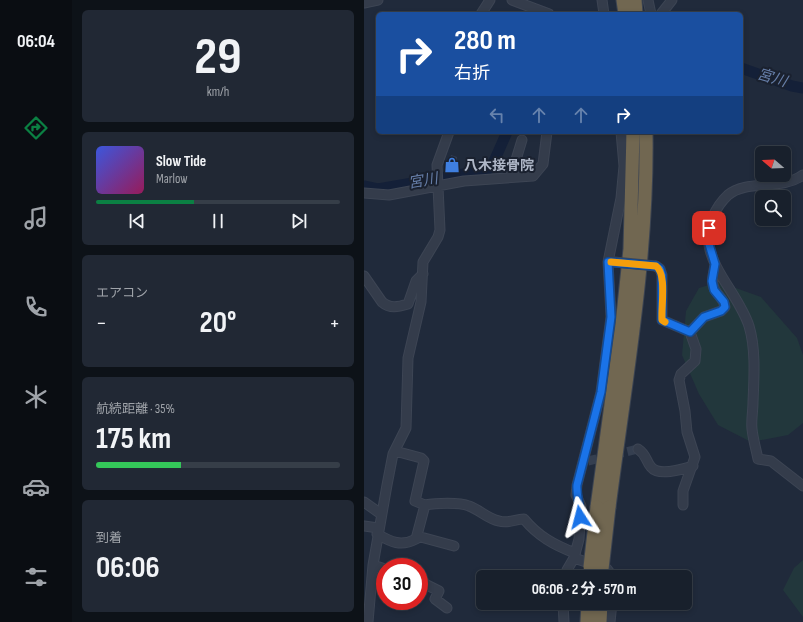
<!DOCTYPE html>
<html lang="ja">
<head>
<meta charset="utf-8">
<style>
  body { margin:0; font-family:"Sofia Sans Condensed","Noto Sans JP",sans-serif; background:#212834; color:#f1f3f6; height:100vh; display:flex; flex-direction:column; font-size:15px; white-space:nowrap }
  * { box-sizing:border-box; margin:0 }
  p { font-size:13px; color:#9fa3a9 }
  .icon { flex:none; width:22px; height:22px; fill:none; stroke:currentColor; stroke-width:2; stroke-linecap:round; stroke-linejoin:round }
  .map { position:relative; flex:1; overflow:hidden }
  .details { display:flex; flex-direction:column; gap:10px; padding:10px; background:#0d1218; width:292px }
  .details>* { flex:none }
  .hud { position:absolute; left:12px; top:12px; width:367px; height:122px; border-radius:6px; box-shadow:0 2px 6px #0003,0 0 0 1px #363e48; background:#1a4fa0; color:#fff; overflow:hidden }
  .needle { width:26px; rotate:289deg }
  .fabs { position:absolute; left:391px; top:146px; display:grid; gap:8px }
  .fabs a { display:grid; place-items:center; width:36px; height:36px; border-radius:6px; background:#18202c; box-shadow:0 2px 6px #0003,0 0 0 1px #363e48; font-size:20px }
  .speed { position:absolute; left:12px; top:558px; display:flex; gap:8px; font-size:20px; font-weight:700; text-align:center }
  .speed>* { display:grid; place-content:center; width:52px; height:52px; border-radius:50%; background:#18202c; box-shadow:0 2px 6px #0003,0 0 0 1px #363e48; line-height:1 }
  .speed .limit { border:6px solid #d22; background:#fff; color:#111 }
  .pin { position:absolute; display:grid; place-items:center; width:34px; height:34px; color:#fff; margin:-17px; border-radius:8px; box-shadow:0 2px 6px #0006 }
  .me { position:absolute; width:44px; margin:-22px; rotate:351deg; stroke-linejoin:round; filter:drop-shadow(0 0 3px #0008) }
  .turn { display:flex; align-items:center; gap:14px; height:84px; padding:0 12px; font-size:18px }
  .turn .icon { width:52px; height:52px; stroke-width:2.5 }
  .turn b { display:block; font-size:28px; line-height:34px }
  .lanes { display:flex; align-items:center; height:38px; padding:0 12px; background:#0003; justify-content:center; gap:20px; direction:ltr }
  .lanes .off { opacity:.35 }
  .big { font-size:30px; font-weight:700; line-height:1.1 }
  .details .widget { flex:1; display:flex; flex-direction:column; justify-content:center; gap:6px; min-width:0; padding:0 14px; border-radius:6px; background:#212834 }
  .details .dial { align-items:center; gap:0 }
  .dial b { font-size:52px; line-height:1 }
  .song { display:flex; align-items:center; gap:12px }
  .cover { width:48px; height:48px; border-radius:6px; background:linear-gradient(135deg,hsl(230 70% 55%),hsl(330 70% 35%)) }
  .played { height:4px; border-radius:2px; background:linear-gradient(90deg,#0b8043 40%,#363e48 40%) }
  .keys { display:flex; justify-content:space-around; direction:ltr }
  .heat { display:flex; justify-content:space-between; align-items:center; font-size:22px; direction:ltr }
  .charge { height:6px; border-radius:3px; background:linear-gradient(90deg,#34c759 35%,#363e48 0) }
  .trip { position:absolute; left:112px; top:570px; width:216px; height:40px; border-radius:6px; background:#18202c; box-shadow:0 2px 6px #0003,0 0 0 1px #363e48; font-weight:700; line-height:40px; text-align:center }
  main { display:flex; flex:1; min-height:0 }
  .menu { display:flex; flex-direction:column; width:72px; justify-content:space-around; align-items:center; background:#0a0d12; color:#9fa3a9 }
  .menu .icon { width:28px; height:28px }
  .menu .on { color:#0b8043 }
  .menu b { font-size:18px; color:#f1f3f6 }
  .map>svg:first-child { display:block }
  .green { fill:#22373c }
  .lines { fill:none; stroke-linecap:round; stroke-linejoin:round }
  .river { stroke:#142038; stroke-width:11 }
  .building { fill:#323d52 }
  .minor-tunnel { stroke:#353f50; stroke-width:9; stroke-dasharray:9 4.5; stroke-linecap:butt }
  .minor-casing { stroke:#3d4554; stroke-width:11 }
  .highway-casing { stroke:#3c4452; stroke-width:15 }
  .minor { stroke:#343c4b; stroke-width:9 }
  .highway { stroke:#716751; stroke-width:13 }
  .minor-bridge-casing { stroke:#3d4554; stroke-width:11; stroke-linecap:butt }
  .highway-bridge-casing { stroke:#3c4452; stroke-width:15; stroke-linecap:butt }
  .minor-bridge { stroke:#343c4b; stroke-width:9 }
  .highway-bridge { stroke:#716751; stroke-width:13 }
  .route-casing { stroke:#114b97; stroke-width:10 }
  .route { stroke:#1a73e8; stroke-width:7 }
  .slow { stroke:#f59e0b; stroke-width:7 }
  .labels { text-anchor:middle; dominant-baseline:central; stroke-width:4; stroke-linejoin:round; paint-order:stroke }
  .poi-label { font-size:14px; font-weight:bold; fill:#afb7c7; stroke:#1a212f; text-anchor:start }
  .water-label { font-size:15px; font-style:italic; fill:#667ea8; stroke:#1a212f }
</style>
</head>
<body>
<main>
<nav class="menu">
<b>06:04</b>
<svg class="icon on" aria-label="directions" viewBox="0 0 24 24"><path d="M12 3l9 9-9 9-9-9zM9 14v-3h6M13 9l2 2-2 2"/></svg>
<svg class="icon" aria-label="music" viewBox="0 0 24 24"><path d="M9 18V5l10-2v13"/><circle cx="6" cy="18" r="3"/><circle cx="16" cy="16" r="3"/></svg>
<svg class="icon" aria-label="phone" viewBox="0 0 24 24"><path d="M5 4h4l2 5-3 2q2 4 5 5l2-3 5 2v4C11 20 4 13 5 4z"/></svg>
<svg class="icon" aria-label="climate" viewBox="0 0 24 24"><path d="M12 3v18M4 7l16 10M4 17L20 7"/></svg>
<svg class="icon" aria-label="car" viewBox="0 0 24 24"><path d="M5 17H2v-5l4-1 3-4h7l3 4 3 1v5h-3M9 17h6M6 11h13"/><circle cx="7" cy="17" r="2"/><circle cx="17" cy="17" r="2"/></svg>
<svg class="icon" aria-label="filters" viewBox="0 0 24 24"><path d="M4 7h16M4 17h16"/><circle cx="9" cy="7" r="2"/><circle cx="15" cy="17" r="2"/></svg>
</nav>
<section class="details">
<div class="widget dial"><b>29</b><p>km/h</p></div>
<div class="widget">
<div class="song"><i class="cover"></i><div><b>Slow Tide</b><p>Marlow</p></div></div>
<div class="played"></div>
<div class="keys"><svg class="icon" aria-label="previous" viewBox="0 0 24 24"><path d="M18 5L8 12l10 7zM5 5v14"/></svg><svg class="icon" aria-label="pause" viewBox="0 0 24 24"><path d="M8 5v14M16 5v14"/></svg><svg class="icon" aria-label="next" viewBox="0 0 24 24"><path d="M6 5l10 7-10 7zM19 5v14"/></svg></div>
</div>
<div class="widget"><p>エアコン</p>
<div class="heat"><a>−</a><b class="big">20°</b><a>+</a></div>
</div>
<div class="widget"><p>航続距離 · 35%</p><b class="big">175 km</b><div class="charge"></div></div>
<div class="widget"><p>到着</p><b class="big">06:06</b></div>
</section>
<div class="map">
<svg width="439" height="622" viewBox="0 0 439 622">
  <rect width="100%" height="100%" fill="#202a3b"/>
  <path class="green" d="M355,282L397,297L433,338L439,355V423L424,435L387,442L354,425L335,394L318,355L322,311L335,288Z
    M439,560V617L419,590L430,568Z"/>
  <g class="lines">
    <path class="river" d="M377,68L428,86L439,88
      M0,186L14,189L123,170L128,166L143,132"/>
  </g>
  <path class="building" d="M87,155L93,157L91,173L83,171Z"/>
  <g class="lines">
    <path class="minor-tunnel" d="M224,461L274,449"/>
    <defs>
      <path id="minor" d="M148,0L185,14
        M238,0L240,14
        M284,0L287,14
        M0,3L14,0
        M117,14L126,0
        M297,14L308,0
        M439,175C417,191 383,179 364,195C351,207 342,227 345,245C349,272 376,298 385,326C392,349 390,378 389,402C389,411 387,421 388,429C389,439 392,449 394,459L407,461L439,486
        M147,176L158,140
        M0,193L25,195L100,181L169,176L179,164L183,132
        M292,266L296,269L298,275V320L326,332L332,349L331,361L317,374L315,380L321,411L323,432L331,457L319,491V505
        M0,276L18,302C26,309 34,307 44,304L52,281L59,274
        M326,332L340,317L357,311L361,307C360,299 354,296 351,290C346,282 350,273 351,264
        M274,449C283,455 281,460 287,467C295,477 319,469 329,466
        M31,451L57,458L60,461L51,501L61,505
        M0,502L17,514
        M0,526L14,528
        M13,534C27,542 37,547 52,539L61,505C72,503 95,502 105,506C116,510 124,519 135,521C144,524 151,519 160,519C174,536 190,545 211,553
        M53,536L90,546
        M210,558L243,569L249,577
        M9,565L21,569
        M201,577L203,570L210,558L215,539L217,506L212,495L213,485L237,392L247,317L244,262L257,198L260,166L257,132
        M55,581L75,591L71,599L83,608
        M199,603L200,622
        M4,622L9,565L23,485L29,454L42,428L44,358L57,302L59,262L74,237L76,230L73,165L85,132
        M246,622L248,603"/>
      <path id="highway" d="M259,0L261,14
        M271,0L272,14
        M233,507L258,325L266,249L269,132
        M245,507C261,383 284,258 282,132
        M223,622L224,603
        M236,622L237,603"/>
    </defs>
    <use href="#minor" class="minor-casing"/>
    <use href="#highway" class="highway-casing"/>
    <use href="#minor" class="minor"/>
    <use href="#highway" class="highway"/>
    <defs>
      <path id="minor-bridge" d="M250,262L292,266"/>
      <path id="highway-bridge" d="M226,567L233,507
        M238,569L245,507"/>
    </defs>
    <use href="#minor-bridge" class="minor-bridge-casing"/>
    <use href="#highway-bridge" class="highway-bridge-casing"/>
    <use href="#minor-bridge" class="minor-bridge"/>
    <use href="#highway-bridge" class="highway-bridge"/>
  </g>
  <g class="lines">
    <defs>
      <path id="route" d="M216,517C217,505 212,497 213,485L237,392L247,317L244,262L292,266L296,269L298,275V320L326,332L340,317L357,311L361,307L360,302L350,290L348,281L351,264L345,244V228"/>
    </defs>
    <use href="#route" class="route-casing"/>
    <use href="#route" class="route"/>
    <path class="slow" d="M247,262L292,266C303,274 297,306 298,320L301,322"/>
  </g>
  <defs>
    <symbol id="shop-bare" viewBox="-9 -9 18 18"><path d="M-5-2.5h2.3a2.7 3.5 0 0 1 5.4 0H5L5.5 6h-11ZM-1.5-2.5h3a1.5 2.3 0 0 0-3 0Z" fill="#3f7fe0" stroke="#1a212f" stroke-width="2.5" paint-order="stroke"/></symbol>
  </defs>
  <g fill-rule="evenodd">
    <use href="#shop-bare" x="77" y="154" width="22" height="22"/>
  </g>
  <g class="labels">
    <g class="poi-label">
      <text x="100" y="165">八木接骨院</text>
    </g>
    <g class="water-label">
      <text transform="translate(408 78) rotate(17)">宮川</text>
      <text transform="translate(59 181) rotate(-10)">宮川</text>
    </g>
  </g>
</svg>
<div class="fabs">
<a><svg class="needle" viewBox="-14 -14 28 28"><path d="M0-13l5 13h-10z" fill="#e53935"/><path d="M0 13l5-13h-10z" fill="#9fa3a9"/></svg></a>
<a><svg class="icon" aria-label="search" viewBox="0 0 24 24"><circle cx="10" cy="10" r="6"/><path d="M15 15l6 6"/></svg></a>
</div>
<div class="speed"><div class="limit">30</div></div>
<div class="pin" style="left:345px;top:228px;background:#d93025"><svg class="icon" aria-label="arrive" viewBox="0 0 24 24"><path d="M6 21V4h12l-3 4 3 4H6"/></svg></div>
<svg class="me" style="left:216px;top:517px" viewBox="-20 -20 40 40"><path d="M0-17L14 15 0 8-14 15z" fill="#1a73e8" stroke="#fff" stroke-width="4"/></svg>
<div class="trip">06:06 · 2 分 · 570 m</div>
<div class="hud">
<div class="turn"><svg class="icon" aria-label="right" viewBox="0 0 24 24"><path d="M7 20v-9h11M14 6l5 5-5 5"/></svg><div><b>280 m</b>右折</div></div>
<div class="lanes"><svg class="icon off" aria-label="left" viewBox="0 0 24 24"><path d="M17 20v-9H6M10 6l-5 5 5 5"/></svg><svg class="icon off" aria-label="ahead" viewBox="0 0 24 24"><path d="M12 20V5M6 11l6-6 6 6"/></svg><svg class="icon off" aria-label="ahead" viewBox="0 0 24 24"><path d="M12 20V5M6 11l6-6 6 6"/></svg><svg class="icon" aria-label="right" viewBox="0 0 24 24"><path d="M7 20v-9h11M14 6l5 5-5 5"/></svg></div>
</div>
</div>
</main>
</body>
</html>
